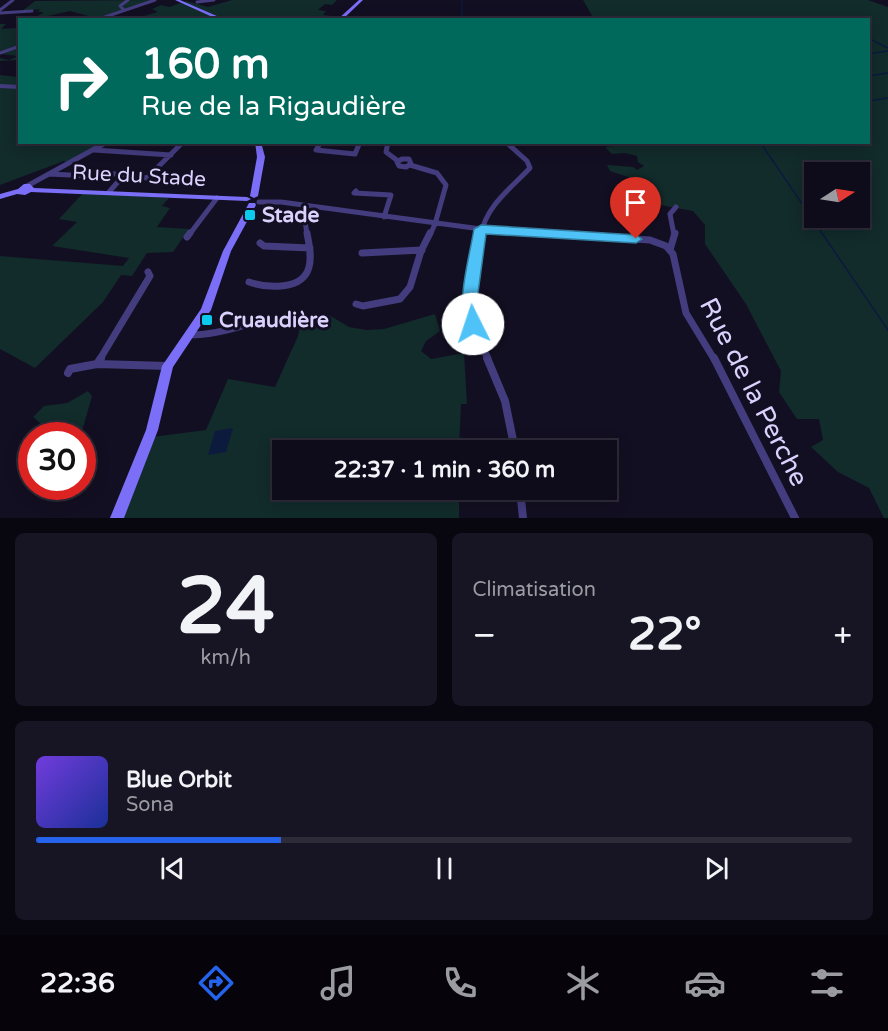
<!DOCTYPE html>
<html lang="fr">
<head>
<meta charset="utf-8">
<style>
  body { margin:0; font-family:"Varela Round",sans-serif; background:#171423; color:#f1f3f6; height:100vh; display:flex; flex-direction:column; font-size:22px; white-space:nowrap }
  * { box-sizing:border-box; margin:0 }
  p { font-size:20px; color:#9b9ba2 }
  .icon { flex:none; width:33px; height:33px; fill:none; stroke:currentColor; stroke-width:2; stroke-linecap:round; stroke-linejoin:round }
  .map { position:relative; height:518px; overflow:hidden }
  .panel { display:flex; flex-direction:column; gap:15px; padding:15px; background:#08060e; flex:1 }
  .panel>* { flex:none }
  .banner { position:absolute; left:18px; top:18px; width:852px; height:126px; border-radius:0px; box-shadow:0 3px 15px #0003,0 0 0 2px #2e2b39; background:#00695c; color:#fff; overflow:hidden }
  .needle { width:39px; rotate:78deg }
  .buttons { position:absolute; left:804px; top:162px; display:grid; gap:12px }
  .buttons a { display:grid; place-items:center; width:66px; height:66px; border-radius:0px; background:#0e0b1a; box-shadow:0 3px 15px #0003,0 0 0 2px #2e2b39; font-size:30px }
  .speed { position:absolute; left:18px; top:422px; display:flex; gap:12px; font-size:30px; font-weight:700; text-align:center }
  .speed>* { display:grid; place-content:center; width:78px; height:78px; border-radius:50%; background:#0e0b1a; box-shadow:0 3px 15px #0003,0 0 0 2px #2e2b39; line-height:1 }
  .speed .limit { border:9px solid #d22; background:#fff; color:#111 }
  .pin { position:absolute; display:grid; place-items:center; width:51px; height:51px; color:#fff; margin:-62px -26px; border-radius:50% 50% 50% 0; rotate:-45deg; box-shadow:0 0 6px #0007 }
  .pin .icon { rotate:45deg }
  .me { position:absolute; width:66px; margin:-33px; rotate:356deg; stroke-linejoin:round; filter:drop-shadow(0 0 4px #0008) }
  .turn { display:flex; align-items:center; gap:21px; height:126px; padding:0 24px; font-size:27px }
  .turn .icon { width:78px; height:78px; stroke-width:2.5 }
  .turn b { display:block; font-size:42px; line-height:51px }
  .big { font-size:45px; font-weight:800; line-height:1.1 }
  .panel .tile { flex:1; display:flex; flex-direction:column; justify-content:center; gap:9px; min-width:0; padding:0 21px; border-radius:9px; background:#171423 }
  .panel .dial { align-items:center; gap:0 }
  .dial b { font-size:78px; line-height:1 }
  .song { display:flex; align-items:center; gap:18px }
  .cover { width:72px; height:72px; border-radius:9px; background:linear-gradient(135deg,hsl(260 70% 55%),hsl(230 70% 35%)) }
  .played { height:6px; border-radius:3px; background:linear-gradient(90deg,#2563eb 30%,#2e2b39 30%) }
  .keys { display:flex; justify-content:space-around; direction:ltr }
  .heat { display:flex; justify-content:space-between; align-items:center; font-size:33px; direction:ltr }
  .panel .tiles { flex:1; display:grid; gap:15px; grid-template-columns:1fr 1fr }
  .tile:last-child { grid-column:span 2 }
  .trip { position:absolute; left:272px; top:440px; width:345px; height:60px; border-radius:0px; background:#0e0b1a; box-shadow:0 3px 15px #0003,0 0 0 2px #2e2b39; font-weight:800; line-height:60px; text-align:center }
  .dock { display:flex; height:96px; justify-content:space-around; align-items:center; background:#06040a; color:#9b9ba2 }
  .dock .icon { width:42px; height:42px }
  .dock .on { color:#2563eb }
  .dock b { font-size:27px; color:#f1f3f6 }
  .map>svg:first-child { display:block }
  .green { fill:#122b2b; fill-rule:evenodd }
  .water { fill:#0c1b3d }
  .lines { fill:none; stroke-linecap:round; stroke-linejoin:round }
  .stream { stroke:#0c1b3d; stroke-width:1.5 }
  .street-far4 { stroke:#433c7e; stroke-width:3 }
  .street-far3 { stroke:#433c7e; stroke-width:4 }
  .street-far2 { stroke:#433c7e; stroke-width:5 }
  .street-far1 { stroke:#433c7e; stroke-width:7 }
  .street { stroke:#433c7e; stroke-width:8 }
  .secondary { fill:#7b6ef7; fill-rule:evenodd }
  .route { fill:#4fc3f7; stroke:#337fa1; stroke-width:1.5 }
  .poi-dot { fill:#0cc9ee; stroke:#130f22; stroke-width:2 }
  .labels { text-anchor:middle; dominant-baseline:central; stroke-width:6; stroke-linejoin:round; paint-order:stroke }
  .street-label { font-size:21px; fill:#dad2fd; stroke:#130f22 }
  .poi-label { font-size:21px; font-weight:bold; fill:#dad2fd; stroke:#130f22; text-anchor:start }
  .near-street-label { font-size:26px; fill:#dad2fd; stroke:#130f22 }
</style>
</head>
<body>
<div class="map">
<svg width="888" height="518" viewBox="0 0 888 518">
  <rect width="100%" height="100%" fill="#130f22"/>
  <path class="green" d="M151,0L99,19L70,11L48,16L50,19H38L39,15L44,13L37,11L41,9L22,11L35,1Z
    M232,0H337L332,5L325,4L318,10L326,11L323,15L340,17L338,19L319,17L316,20H119L125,17L133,19L158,12L152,9L161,5L169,7L186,1L208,7Z
    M583,0H868L888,7V518H884L869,488L838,472L811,447L823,440L819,419H797L779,392L781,371L746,304L705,244V225L693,211L628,199L626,194L634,193L628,177L610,171L607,165L633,167L637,170L644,166L638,162L637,156L625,153L612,154L605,147L615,146L614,142H868V20L594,19ZM814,172H860V218H814Z
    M0,24H6L1,29L19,28V60L0,61V58L9,60L18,56L0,54Z
    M0,75L19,77L20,142L104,143L67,163L64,161L0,185Z
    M83,193L169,198L162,206L170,208L157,227L189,229L173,252L147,253L132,276L121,275L103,302L35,368L0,349V256L123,266L129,258L52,246L77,222L59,219Z
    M435,314L440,331L426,341L421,351L431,359L464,353L467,404H461L459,450H282V489H459V518H121L152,437L206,430L228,379L275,387L298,336L302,317L329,315L349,327L367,330L384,329Z
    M88,391L92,396L81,435H35L40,423L33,417L44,406L67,403Z"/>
  <path class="water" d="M233,428L226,452L208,455L215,431Z"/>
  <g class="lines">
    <path class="stream" d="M462,0V20
      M868,38L888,48
      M868,54L888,51
      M868,76L888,73
      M868,101L888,98
      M760,142L888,330"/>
    <path class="street-far4" d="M197,2L214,0
      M0,10L13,0
      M124,10L120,6L128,0
      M0,13L32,11
      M96,20L155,0
      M0,53L20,46"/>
    <path class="street-far3" d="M0,86L20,87"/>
    <path class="street-far2" d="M321,142L316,150L355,154L360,142
      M388,142L386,152L398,161
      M94,150L171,155
      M402,159H409L411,164L406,167L399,166L397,162Z
      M410,165L437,173L446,185L435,224L430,235
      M49,174L91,176L107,173L147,178L183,142
      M27,186L107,142
      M356,191L354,193L391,195L384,217
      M109,192L124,175
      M259,202H281L481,229L566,235
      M303,206L307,235
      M189,235L217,198
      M481,235C485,207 511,188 530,168L527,161L506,142
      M674,235L670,214L676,207"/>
    <path class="street-far1" d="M481,233L470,300L473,324L488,359
      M543,233L650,240L666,246L673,254L686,313L714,359
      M187,237L190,233
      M260,243L264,246L310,248
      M670,250L675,233
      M362,253L422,250
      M249,282C267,288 303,291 309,267C312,256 309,244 307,233
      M356,304L363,306L400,299L410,287L421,251L430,233
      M449,314L470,312
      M190,335C220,335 246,323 275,319
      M100,359L150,276L148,272"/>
    <path class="street" d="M101,358L97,364L168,366
      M487,358L505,401L515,450
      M714,358L795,518
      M68,373L70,369L97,364
      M520,489L523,518"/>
    <path class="secondary" d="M175,0H180L226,20H219Z
      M359,0H363L342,20H337Z
      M255,142H261L265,157L258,196L254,198L250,196L257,157Z
      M24,184H30L34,188L247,197L251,199L247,201L31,192L25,195L17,194L0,199V194L18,189Z
      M249,203H255L256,205L231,251L211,310L173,367L158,430L124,518H110L146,430L162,366L201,309L223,251Z"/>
  </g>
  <path class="route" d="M481,225L636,235L642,239L636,243L486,234L477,300L480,324L478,328H467C455,305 470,255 474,229Z"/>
  <g class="poi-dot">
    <rect x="244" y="209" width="12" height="12" rx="3"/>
    <rect x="201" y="314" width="12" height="12" rx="3"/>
  </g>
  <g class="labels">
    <g class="street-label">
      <text transform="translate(139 176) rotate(3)">Rue du Stade</text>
    </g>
    <g class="poi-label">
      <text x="262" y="215">Stade</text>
      <text x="219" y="320">Cruaudière</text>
    </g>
    <g class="near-street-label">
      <text transform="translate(754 392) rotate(63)">Rue de la Perche</text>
    </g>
  </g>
</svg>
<div class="buttons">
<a><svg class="needle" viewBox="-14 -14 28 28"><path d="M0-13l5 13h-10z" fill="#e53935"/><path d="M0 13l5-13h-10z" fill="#9b9ba2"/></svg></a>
</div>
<div class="speed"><div class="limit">30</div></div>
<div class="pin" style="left:636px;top:239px;background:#d93025"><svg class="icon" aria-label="arrive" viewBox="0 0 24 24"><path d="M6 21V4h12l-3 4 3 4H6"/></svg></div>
<svg class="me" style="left:473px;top:324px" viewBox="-20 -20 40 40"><circle r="19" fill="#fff"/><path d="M0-13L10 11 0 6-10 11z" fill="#4fc3f7"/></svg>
<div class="trip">22:37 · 1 min · 360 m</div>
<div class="banner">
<div class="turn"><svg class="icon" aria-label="right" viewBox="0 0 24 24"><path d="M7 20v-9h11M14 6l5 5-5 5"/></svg><div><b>160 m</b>Rue de la Rigaudière</div></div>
</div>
</div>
<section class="panel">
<div class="tiles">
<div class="tile dial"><b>24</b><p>km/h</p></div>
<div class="tile"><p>Climatisation</p>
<div class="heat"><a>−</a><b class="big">22°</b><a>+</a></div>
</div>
<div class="tile">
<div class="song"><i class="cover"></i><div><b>Blue Orbit</b><p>Sona</p></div></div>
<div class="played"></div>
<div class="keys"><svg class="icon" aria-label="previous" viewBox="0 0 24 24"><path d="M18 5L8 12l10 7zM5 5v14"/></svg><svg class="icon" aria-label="pause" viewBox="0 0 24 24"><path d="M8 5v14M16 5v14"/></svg><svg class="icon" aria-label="next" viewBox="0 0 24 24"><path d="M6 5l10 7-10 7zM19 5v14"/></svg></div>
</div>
</div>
</section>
<nav class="dock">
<b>22:36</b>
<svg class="icon on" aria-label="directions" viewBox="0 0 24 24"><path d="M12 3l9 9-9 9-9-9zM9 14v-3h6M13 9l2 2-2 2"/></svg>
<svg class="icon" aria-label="music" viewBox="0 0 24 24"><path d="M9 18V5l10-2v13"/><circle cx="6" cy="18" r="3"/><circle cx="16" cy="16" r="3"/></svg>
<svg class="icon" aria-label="phone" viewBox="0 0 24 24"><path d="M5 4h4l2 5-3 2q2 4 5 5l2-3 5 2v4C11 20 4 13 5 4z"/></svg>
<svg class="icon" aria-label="climate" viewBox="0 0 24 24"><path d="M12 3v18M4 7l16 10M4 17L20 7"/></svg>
<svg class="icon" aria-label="car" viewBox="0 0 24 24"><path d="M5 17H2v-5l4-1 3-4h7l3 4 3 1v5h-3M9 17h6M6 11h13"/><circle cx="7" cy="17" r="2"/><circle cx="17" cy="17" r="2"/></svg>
<svg class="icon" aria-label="filters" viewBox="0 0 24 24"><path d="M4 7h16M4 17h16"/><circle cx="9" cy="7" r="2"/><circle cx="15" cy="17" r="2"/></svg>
</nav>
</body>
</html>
